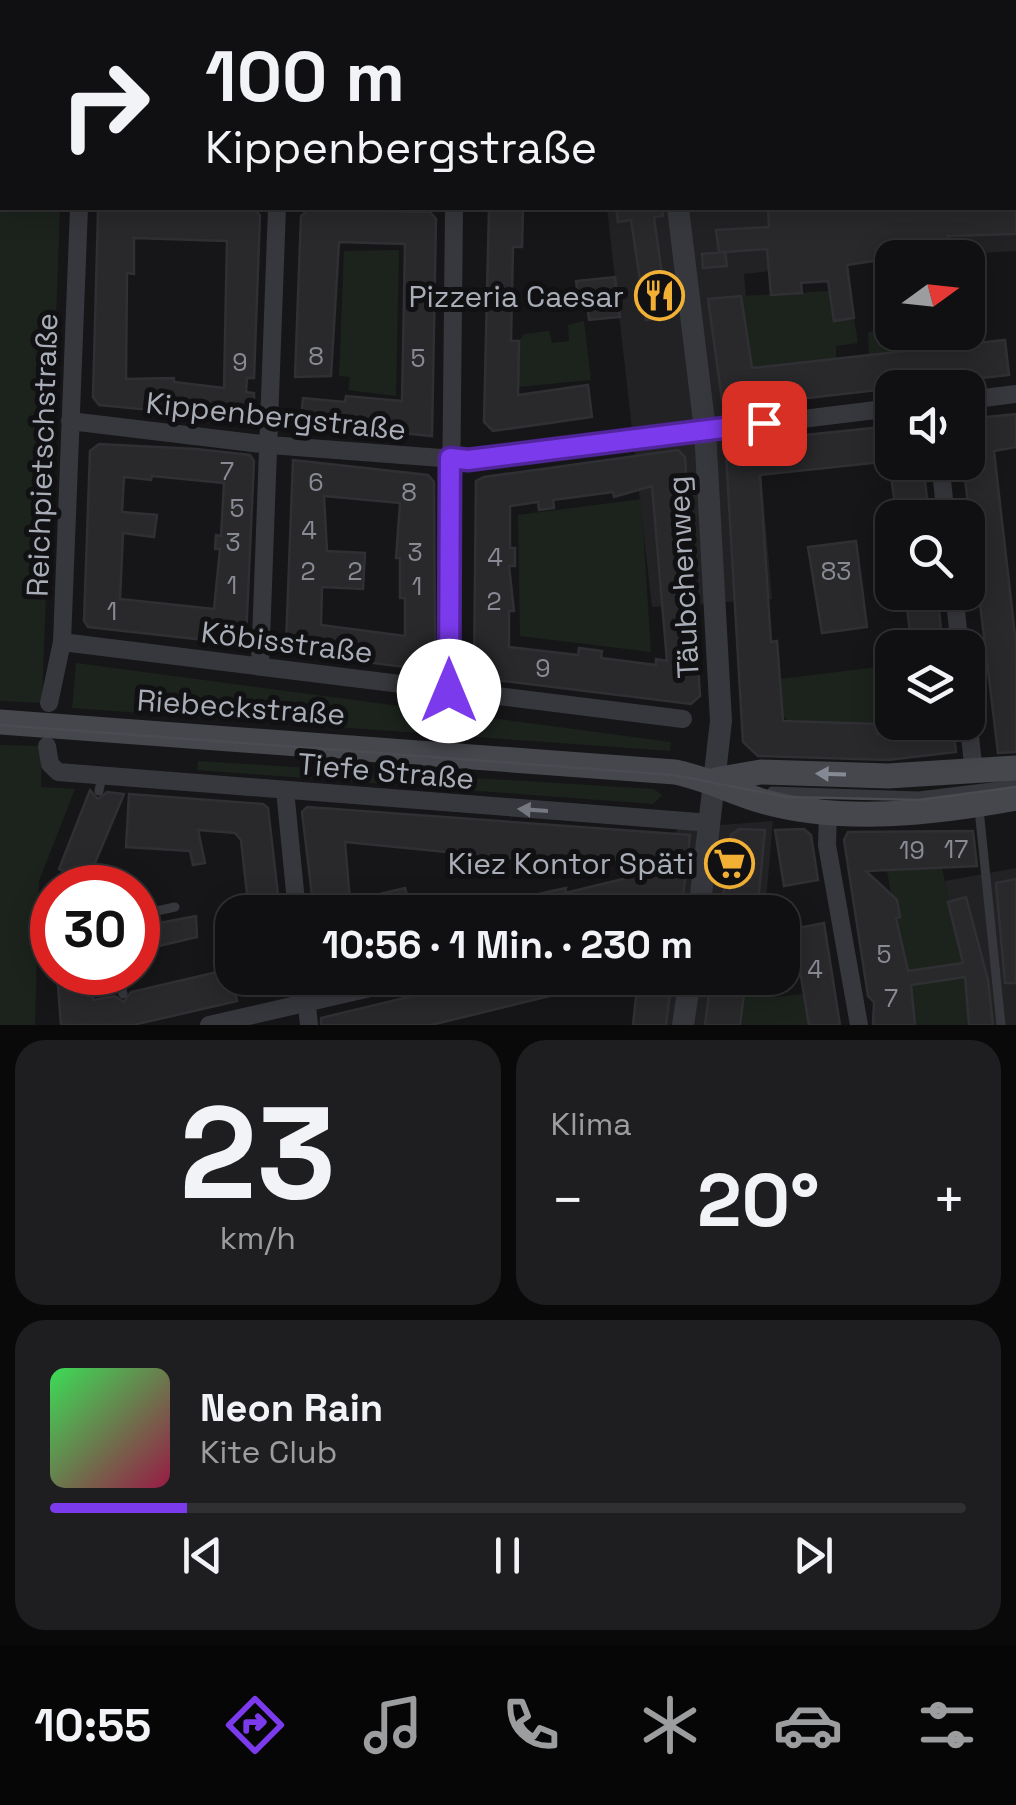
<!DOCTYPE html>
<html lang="de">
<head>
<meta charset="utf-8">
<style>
  body { margin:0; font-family:"Space Grotesk",sans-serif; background:#1e1e20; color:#f1f3f6; height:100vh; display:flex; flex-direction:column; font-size:38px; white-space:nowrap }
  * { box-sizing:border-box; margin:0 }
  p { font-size:32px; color:#9c9d9f }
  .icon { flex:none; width:55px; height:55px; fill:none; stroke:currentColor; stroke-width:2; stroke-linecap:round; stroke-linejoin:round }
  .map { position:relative; height:1025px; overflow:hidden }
  .details { display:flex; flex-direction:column; gap:15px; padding:15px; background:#09090a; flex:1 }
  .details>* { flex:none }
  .guide { position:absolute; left:0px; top:0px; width:1018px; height:210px; box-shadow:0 5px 25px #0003,0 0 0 2px #303032; background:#101012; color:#f1f3f6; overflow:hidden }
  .needle { width:65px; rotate:75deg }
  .buttons { position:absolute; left:875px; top:240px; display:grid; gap:20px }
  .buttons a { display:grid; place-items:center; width:110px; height:110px; border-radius:20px; background:#101012; box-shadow:0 5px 25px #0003,0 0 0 2px #303032; font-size:50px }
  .speed { position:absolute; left:30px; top:865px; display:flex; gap:20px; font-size:50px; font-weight:700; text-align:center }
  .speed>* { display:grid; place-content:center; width:130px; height:130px; border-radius:50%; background:#101012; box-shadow:0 5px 25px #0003,0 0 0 2px #303032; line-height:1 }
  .speed .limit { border:15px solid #d22; background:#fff; color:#111 }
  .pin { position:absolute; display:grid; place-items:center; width:85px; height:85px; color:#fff; margin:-42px; border-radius:20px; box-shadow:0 5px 15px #0006 }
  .me { position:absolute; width:110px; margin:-55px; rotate:0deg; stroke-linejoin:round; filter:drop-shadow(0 0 8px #0008) }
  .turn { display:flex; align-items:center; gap:35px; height:210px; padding:0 40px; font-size:45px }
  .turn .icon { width:130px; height:130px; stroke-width:2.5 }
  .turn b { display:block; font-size:70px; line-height:85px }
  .big { font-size:75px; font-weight:700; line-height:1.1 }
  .details .card { flex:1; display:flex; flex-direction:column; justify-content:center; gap:15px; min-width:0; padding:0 35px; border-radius:30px; background:#1e1e20 }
  .details .dial { align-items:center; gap:0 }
  .dial b { font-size:130px; line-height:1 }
  .song { display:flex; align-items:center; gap:30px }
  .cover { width:120px; height:120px; border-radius:15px; background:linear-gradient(135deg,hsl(130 70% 55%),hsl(340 70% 35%)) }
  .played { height:10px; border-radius:5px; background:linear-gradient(90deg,#7c3aed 15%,#303032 15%) }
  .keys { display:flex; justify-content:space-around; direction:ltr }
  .heat { display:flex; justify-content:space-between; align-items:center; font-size:55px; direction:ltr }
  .details .tiles { flex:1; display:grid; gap:15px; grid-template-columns:1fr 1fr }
  .card:last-child { grid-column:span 2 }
  .trip { position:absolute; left:215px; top:895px; width:585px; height:100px; border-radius:30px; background:#101012; box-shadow:0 5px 25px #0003,0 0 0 2px #303032; font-weight:700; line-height:100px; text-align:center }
  .tabs { display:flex; height:160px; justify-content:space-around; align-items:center; background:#060607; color:#9c9d9f }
  .tabs .icon { width:70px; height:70px }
  .tabs .active { color:#7c3aed }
  .tabs b { font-size:45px; color:#f1f3f6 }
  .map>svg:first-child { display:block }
  .built { fill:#222225 }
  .green { fill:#1c231d }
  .building { fill:#29292c; stroke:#303034; stroke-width:2.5; fill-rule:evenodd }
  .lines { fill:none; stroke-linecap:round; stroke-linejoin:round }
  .service { stroke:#37383d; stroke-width:9 }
  .minor { stroke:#37383d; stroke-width:18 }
  .tertiary { stroke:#37383d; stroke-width:22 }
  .secondary { stroke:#45474d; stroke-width:25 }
  .tram { stroke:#4a4c52; stroke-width:2.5 }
  .oneway { fill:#858993 }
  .oneway2 { fill:#757881 }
  .route-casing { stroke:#51269a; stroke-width:25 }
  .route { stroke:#7c3aed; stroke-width:18 }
  .labels { text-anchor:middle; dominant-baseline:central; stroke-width:10; stroke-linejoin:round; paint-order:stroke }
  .number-label { font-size:25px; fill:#888b94 }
  .poi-label { font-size:30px; fill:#a8adb8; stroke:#111113; text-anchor:end }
  .street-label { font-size:30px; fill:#a8adb8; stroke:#111113 }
</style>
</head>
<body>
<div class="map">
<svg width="1016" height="1025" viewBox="0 0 1016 1025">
  <rect width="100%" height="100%" fill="#161618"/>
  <path class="built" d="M1016,33V251L892,258L744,274L772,599L652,607L607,208H1015Z
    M773,821L765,912H644L646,866L679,828Z
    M1016,868V1025H968L965,976L945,881Z
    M642,978H758L753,1025H640Z"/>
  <path class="green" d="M0,0H67L2,2V208H60L42,703L0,701Z
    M250,0H614L615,2H249Z
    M399,250L396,396L348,390L350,377L339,376L344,251Z
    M892,280V310L879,312L878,287Z
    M830,291L834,321L854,318L858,343L836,346V359L745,373L751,364L741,296Z
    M584,321L591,380L518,387L519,341L524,334L549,331L552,343L569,341L568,325Z
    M892,330L935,333L936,347L869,355L868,332Z
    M641,499L651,652L520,636L518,515Z
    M76,663L671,742L670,751L72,708Z
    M878,667L892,734H877L876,724L788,721L782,715L780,679Z
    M0,745L42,746L41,787L75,789L39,881L35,1025H0Z
    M198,761L654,789L662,795L653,804L197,770Z
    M942,868L963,962L968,1025H915L887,871Z
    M744,989L777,997L803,994L809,1025H740Z"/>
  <path class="building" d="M106,208H253L260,215L254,378H247L246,392L254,393V410L246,419L99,405L93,397L98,213ZM134,238L227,241L224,388L174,382V378L126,379L127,273L134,274Z
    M489,208H523L522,247H513L511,341H519L518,395L588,385L592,417L493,431L484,422Z
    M616,208H662L663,216L654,217L668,318L646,320L631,220L618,222Z
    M768,208H1016V234L948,236L952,258H892L847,265L854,318L834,321L828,281L801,283L802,293L771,295L767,249L725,252L727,266L703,268L702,254L725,252H719L716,230L769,227Z
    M308,210L430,212L436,219L432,436L343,427V421L301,417L303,398L345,402L346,396L402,401L405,244L339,242L331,376L295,377L301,216Z
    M615,277L620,317L589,320L586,294L578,295L576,281Z
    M741,296L752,368L1005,340L1009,375L729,407L722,400L708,299Z
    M1016,414V447L994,451L1016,644V752L998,753L963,462H968V419Z
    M892,426V461L760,475L771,642L777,641L783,721L877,724V734H923L922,722H952L956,752L888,760L758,756L743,742L726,454L739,442Z
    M99,444L196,449L250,455L254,461L246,638L240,644L88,627L84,621L90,451ZM152,476L224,483L221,536L216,535L215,549H220L214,609L120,599L123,533L154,537L157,515L122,512L124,477L151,480Z
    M678,450L685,457L700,696L691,704L480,678L474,668L476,481L484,477ZM652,486L667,661L656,659V665L601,658L602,651L579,648L578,655L509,647V611H514L509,566H515V548H510V506L538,502L539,510L554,508L553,500L613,492L614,497Z
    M293,460L428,475L434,482L435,664L426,670L292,652L286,644ZM324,496L400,503L396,558H400V598H405V636L321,625L322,587L363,589L365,553L327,551Z
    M889,462H923L929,518H897Z
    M856,541L867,627L822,633L808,547Z
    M905,592H937L943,648H912Z
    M90,790L98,799L107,792L124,794L87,882L59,869Z
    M129,794L263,804L268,808L280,912H249L241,840L235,833L198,830L205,863L193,865L190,851L126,847Z
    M307,807L690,835L683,897L618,912H480L479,907L566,888L565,893L685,864L568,857V864L345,842L350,901L405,888L410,905L377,912H314L302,812Z
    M739,829L765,830L757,912H721L731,835Z
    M804,829L811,835L818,880L784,886L775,830Z
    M973,831L977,866L866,871L897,900L900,917L896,918L908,971L963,963L948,902L966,897L988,980L993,1025H969L965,977L911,985L915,1025H873L874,1002L868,996L844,840L848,832Z
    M1016,879V983H1005L996,883Z
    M196,916L197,937L138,951V927Z
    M824,923L827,942L840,1025H809L793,929Z
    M230,969L237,1001L133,1025H61L57,972H91L93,1000L115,996L124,1002L131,992Z
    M488,978H602L603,983L431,1025H321V1018Z
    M638,978H672L666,1025H633Z
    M711,978H746L740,1025H705Z"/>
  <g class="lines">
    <path class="service" d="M179,2V0
      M99,791L102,775
      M772,791L919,796L1016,784
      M979,809L1001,1025
      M138,915L175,907
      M118,972L123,994"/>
    <path class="minor" d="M87,2V0
      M968,400L1016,394
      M70,421L270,445L468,460L892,408
      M940,462L946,518
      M954,592L960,648
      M62,642L683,719
      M260,666L277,208
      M449,691L454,208
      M49,703L62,642L79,208
      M968,718L974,773
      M47,746L50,764L58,772L711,823
      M285,790L297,912
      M828,811L827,845L859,1025
      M304,978L309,1025
      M209,1025L414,978"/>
    <path class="tertiary" d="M637,0L638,2
      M678,208L705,430L721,721L699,912
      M683,1025L690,978"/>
    <path class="secondary" d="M0,722L675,772C709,779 731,792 762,801C843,824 935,813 1016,798
      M715,780L761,772L888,776L1016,768"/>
    <path class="tram" d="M0,725L674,775L786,797L919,800L1016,787"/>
  </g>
  <defs><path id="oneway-solid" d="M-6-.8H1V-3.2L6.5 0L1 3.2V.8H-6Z" transform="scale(2.5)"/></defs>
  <use class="oneway" href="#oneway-solid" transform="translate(831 774) rotate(-178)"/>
  <use class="oneway2" href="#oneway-solid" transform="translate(533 810) rotate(-176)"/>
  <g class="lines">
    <defs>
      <path id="route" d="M449,691L450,458L468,460L764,423"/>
    </defs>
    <use href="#route" class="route-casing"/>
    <use href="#route" class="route"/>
  </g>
  <defs>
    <symbol id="restaurant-ring" viewBox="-11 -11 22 22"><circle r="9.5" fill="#111113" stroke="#f2b134" stroke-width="1.5"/><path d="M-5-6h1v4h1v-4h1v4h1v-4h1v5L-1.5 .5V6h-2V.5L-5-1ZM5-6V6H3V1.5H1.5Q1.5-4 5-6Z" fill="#f2b134"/></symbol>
    <symbol id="supermarket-ring" viewBox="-11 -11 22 22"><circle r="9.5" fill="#111113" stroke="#f2b134" stroke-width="1.5"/><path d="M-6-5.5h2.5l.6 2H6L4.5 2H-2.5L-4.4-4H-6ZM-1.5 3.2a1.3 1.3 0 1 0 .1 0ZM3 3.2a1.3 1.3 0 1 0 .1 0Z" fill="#f2b134"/></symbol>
  </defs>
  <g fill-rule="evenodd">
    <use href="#restaurant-ring" x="632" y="268" width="55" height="55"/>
    <use href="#supermarket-ring" x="702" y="836" width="55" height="55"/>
  </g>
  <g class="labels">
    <g class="number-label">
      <text x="316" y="356">8</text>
      <text x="418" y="358">5</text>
      <text x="240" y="362">9</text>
      <text x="227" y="471">7</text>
      <text x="316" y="482">6</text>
      <text x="409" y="492">8</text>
      <text x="237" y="508">5</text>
      <text x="309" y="530">4</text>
      <text x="233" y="542">3</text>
      <text x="415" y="552">3</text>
      <text x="495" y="557">4</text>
      <text x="308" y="571">2</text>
      <text x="355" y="571">2</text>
      <text x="836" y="571">83</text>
      <text x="232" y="585">1</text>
      <text x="417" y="586">1</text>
      <text x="494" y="601">2</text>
      <text x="112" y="611">1</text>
      <text x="543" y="668">9</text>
      <text x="956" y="849">17</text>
      <text x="912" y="850">19</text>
      <text x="884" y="954">5</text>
      <text x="815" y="969">4</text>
      <text x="891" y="998">7</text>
    </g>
    <g class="poi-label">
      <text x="624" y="296">Pizzeria Caesar</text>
      <text x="694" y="863">Kiez Kontor Späti</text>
    </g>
    <g class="street-label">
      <text transform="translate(276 416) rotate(6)">Kippenbergstraße</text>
      <text transform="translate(42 455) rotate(-88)">Reichpietschstraße</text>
      <text transform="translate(683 577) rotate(-93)">Täubchenweg</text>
      <text transform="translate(287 642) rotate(7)">Köbisstraße</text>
      <text transform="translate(241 707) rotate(4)">Riebeckstraße</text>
      <text transform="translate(386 771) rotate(5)">Tiefe Straße</text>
    </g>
  </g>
</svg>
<div class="buttons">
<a><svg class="needle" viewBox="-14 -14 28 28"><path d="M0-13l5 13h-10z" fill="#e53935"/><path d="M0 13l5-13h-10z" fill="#9c9d9f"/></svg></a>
<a><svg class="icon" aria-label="sound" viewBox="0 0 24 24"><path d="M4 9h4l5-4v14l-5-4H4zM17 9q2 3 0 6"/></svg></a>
<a><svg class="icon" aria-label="search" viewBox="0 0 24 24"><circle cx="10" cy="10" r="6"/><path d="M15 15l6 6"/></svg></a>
<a><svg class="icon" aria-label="layers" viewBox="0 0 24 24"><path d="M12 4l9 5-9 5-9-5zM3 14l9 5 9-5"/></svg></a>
</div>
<div class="speed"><div class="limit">30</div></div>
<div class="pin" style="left:764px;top:423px;background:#d93025"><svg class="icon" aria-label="arrive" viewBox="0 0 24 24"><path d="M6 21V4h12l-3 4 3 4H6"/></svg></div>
<svg class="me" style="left:449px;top:691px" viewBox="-20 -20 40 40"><circle r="19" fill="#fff"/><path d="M0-13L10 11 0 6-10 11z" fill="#7c3aed"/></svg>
<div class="trip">10:56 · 1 Min. · 230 m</div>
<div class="guide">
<div class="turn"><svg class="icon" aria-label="right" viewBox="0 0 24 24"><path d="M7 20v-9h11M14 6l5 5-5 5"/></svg><div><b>100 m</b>Kippenbergstraße</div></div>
</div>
</div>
<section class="details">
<div class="tiles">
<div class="card dial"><b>23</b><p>km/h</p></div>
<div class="card"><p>Klima</p>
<div class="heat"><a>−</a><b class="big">20°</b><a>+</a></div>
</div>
<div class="card">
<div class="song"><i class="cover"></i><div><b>Neon Rain</b><p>Kite Club</p></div></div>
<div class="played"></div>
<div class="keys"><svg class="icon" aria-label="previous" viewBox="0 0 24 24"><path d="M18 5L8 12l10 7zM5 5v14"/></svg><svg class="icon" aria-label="pause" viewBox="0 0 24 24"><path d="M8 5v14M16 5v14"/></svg><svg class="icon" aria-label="next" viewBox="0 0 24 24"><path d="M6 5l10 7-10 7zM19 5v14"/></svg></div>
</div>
</div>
</section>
<nav class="tabs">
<b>10:55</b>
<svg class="icon active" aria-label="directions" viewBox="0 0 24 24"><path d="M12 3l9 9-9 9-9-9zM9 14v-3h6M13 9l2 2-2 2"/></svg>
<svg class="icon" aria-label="music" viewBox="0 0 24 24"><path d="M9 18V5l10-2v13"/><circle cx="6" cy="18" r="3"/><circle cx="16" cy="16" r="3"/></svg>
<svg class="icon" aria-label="phone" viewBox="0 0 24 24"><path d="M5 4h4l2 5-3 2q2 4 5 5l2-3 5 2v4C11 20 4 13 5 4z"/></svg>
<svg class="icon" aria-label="climate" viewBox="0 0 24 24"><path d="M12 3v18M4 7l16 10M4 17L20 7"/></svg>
<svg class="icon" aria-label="car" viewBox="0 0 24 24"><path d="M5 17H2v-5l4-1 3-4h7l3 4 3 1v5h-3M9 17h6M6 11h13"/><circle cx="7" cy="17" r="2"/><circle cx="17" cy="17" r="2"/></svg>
<svg class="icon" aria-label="filters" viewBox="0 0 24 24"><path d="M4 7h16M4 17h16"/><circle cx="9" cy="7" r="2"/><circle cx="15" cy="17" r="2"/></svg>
</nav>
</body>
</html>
